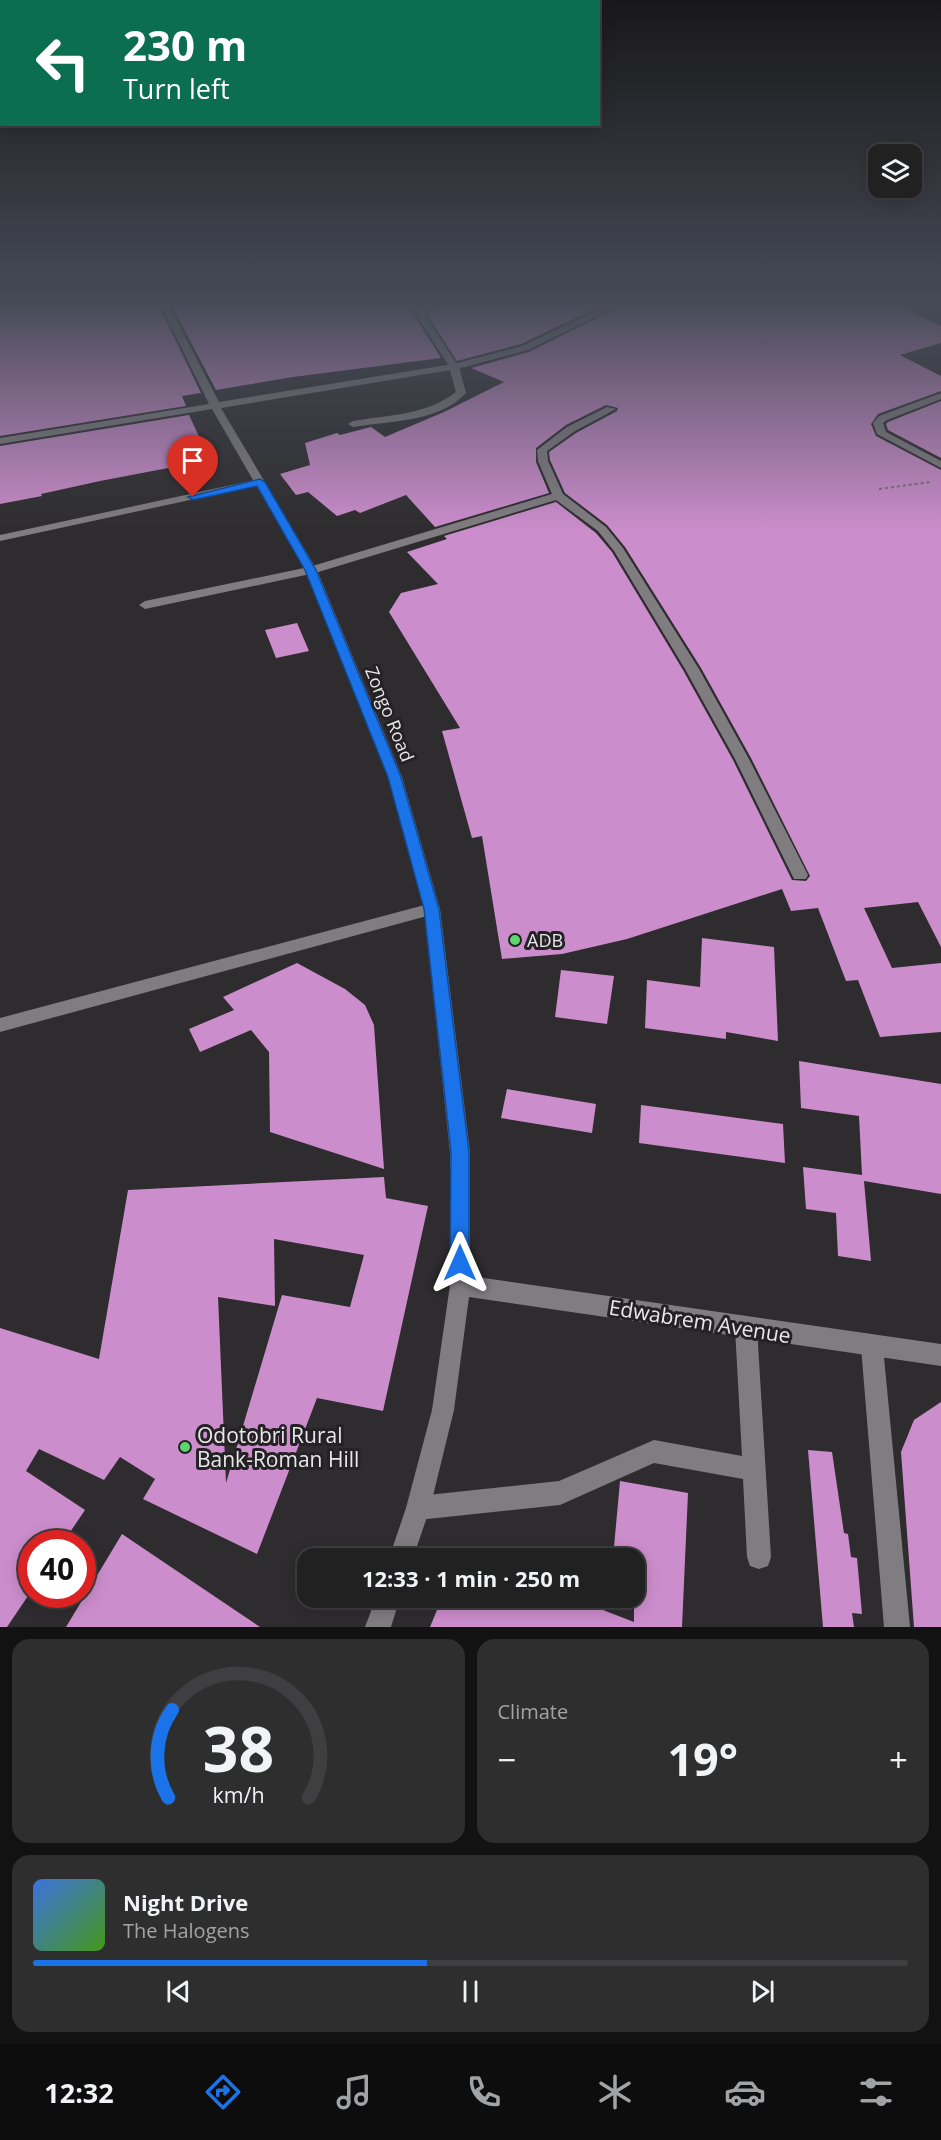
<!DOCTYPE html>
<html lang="en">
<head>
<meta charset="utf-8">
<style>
  body { margin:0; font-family:"Open Sans",sans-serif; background:#2e2e2f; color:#f1f3f6; height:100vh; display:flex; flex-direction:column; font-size:22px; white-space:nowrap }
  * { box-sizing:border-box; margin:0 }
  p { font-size:20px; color:#a2a3a5 }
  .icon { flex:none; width:33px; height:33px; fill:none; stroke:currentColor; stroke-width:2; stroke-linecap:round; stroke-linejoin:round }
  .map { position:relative; height:1627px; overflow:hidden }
  .drawer { display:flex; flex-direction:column; gap:12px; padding:12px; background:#131213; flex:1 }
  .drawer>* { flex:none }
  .banner { position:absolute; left:0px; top:0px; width:600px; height:126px; box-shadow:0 3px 15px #0003,0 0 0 2px #3f3e40; background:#0b6e4f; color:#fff; overflow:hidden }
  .buttons { position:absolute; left:868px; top:144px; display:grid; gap:12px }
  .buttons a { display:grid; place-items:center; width:54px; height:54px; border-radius:12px; background:#222122; box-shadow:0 3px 15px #0003,0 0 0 2px #3f3e40; font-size:30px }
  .speed { position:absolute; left:18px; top:1530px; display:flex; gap:12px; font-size:30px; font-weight:700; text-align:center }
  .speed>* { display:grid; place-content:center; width:78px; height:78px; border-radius:50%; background:#222122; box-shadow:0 3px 15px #0003,0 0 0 2px #3f3e40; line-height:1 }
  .speed .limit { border:9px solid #d22; background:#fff; color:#111 }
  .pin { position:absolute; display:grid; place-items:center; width:51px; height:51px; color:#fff; margin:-62px -26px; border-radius:50% 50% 50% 0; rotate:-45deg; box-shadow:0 0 6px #0007 }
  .pin .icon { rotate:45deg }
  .me { position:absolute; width:66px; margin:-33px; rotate:0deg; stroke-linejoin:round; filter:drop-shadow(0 0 4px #0008) }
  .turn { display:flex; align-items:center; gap:21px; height:126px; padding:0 24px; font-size:27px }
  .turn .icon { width:78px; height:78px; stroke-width:2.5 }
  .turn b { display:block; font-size:42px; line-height:51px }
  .big { font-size:45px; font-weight:700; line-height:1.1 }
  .drawer .card { flex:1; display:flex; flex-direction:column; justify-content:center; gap:9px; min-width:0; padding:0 21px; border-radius:18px; background:#2e2e2f }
  .drawer .dial { align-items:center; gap:0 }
  .dial svg { height:156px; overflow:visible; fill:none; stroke:#3f3e40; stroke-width:7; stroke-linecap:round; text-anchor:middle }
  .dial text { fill:#f1f3f6; stroke:none }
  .song { display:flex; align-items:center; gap:18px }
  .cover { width:72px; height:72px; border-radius:9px; background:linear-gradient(135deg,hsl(220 70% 55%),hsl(100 70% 35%)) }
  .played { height:6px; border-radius:3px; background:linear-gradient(90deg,#1a73e8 45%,#3f3e40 45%) }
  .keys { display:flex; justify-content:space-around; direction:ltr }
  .heat { display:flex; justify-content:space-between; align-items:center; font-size:33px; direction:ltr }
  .drawer .tiles { flex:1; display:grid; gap:12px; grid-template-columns:1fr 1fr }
  .card:last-child { grid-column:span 2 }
  .trip { position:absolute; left:297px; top:1548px; width:348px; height:60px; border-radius:18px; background:#222122; box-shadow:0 3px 15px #0003,0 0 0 2px #3f3e40; font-weight:700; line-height:60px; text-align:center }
  .dock { display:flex; height:96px; justify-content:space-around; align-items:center; background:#0e0d0e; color:#a2a3a5 }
  .dock .icon { width:42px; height:42px }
  .dock .current { color:#1a73e8 }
  .dock b { font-size:27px; color:#f1f3f6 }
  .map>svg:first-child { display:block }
  .building { fill:#cc8dcc; fill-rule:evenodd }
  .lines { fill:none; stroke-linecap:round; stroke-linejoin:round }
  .path { stroke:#757375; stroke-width:2; stroke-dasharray:3 3; stroke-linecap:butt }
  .service { fill:#807d80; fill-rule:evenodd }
  .minor { fill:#807d80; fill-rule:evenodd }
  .tertiary { fill:#807d80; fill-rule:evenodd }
  .route { fill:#1a73e8; stroke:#114b97; stroke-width:1.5 }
  .poi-dot { fill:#5bd56e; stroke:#242224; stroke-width:2 }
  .labels { text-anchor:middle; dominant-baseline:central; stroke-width:6; stroke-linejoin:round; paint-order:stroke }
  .street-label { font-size:18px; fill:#e9e7e9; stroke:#242224 }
  .poi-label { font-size:18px; fill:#e9e7e9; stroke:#242224; text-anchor:start }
  .near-street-label { font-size:21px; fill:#e9e7e9; stroke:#242224 }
  .near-poi-label { font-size:21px; fill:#e9e7e9; stroke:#242224; text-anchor:start }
</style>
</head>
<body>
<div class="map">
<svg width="941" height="1627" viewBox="0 0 941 1627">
  <rect width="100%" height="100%" fill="#2e2c2e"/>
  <path class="building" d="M0,304H158L201,393L182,396L186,406L0,436Z
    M171,304H407L441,358L293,377L216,390Z
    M444,304H605L521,344L457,361L427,315Z
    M624,304H897L941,326V343L900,355L941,376V391L878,414L871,424L876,436L941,470V947L918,902L864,908L892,968L941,963V1032L880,1037L858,980L846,981L818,908L791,911L782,889L627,939L562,954L502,959L482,836L472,838L442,731L460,728L389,612L401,593L438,584L407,552L447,539L444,536L556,502L596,533L612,552L683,670L733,760L792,880L806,881L810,876L751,758L701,668L625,547L607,525L565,493L550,460L549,452L576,433L617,411L618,408L606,405L566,425L536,448V462L549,493L435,527L406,495L360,513L355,510L337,516L308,492L296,495L280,474L310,465L305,443L337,433L340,435L371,427L385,437L444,412L504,382L471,368L529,352Z
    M941,401V458L888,430L886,424L888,422Z
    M189,415L210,460L100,481L41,494L42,496L0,504V446Z
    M297,623L309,651L276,658L265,630Z
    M702,938L774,947L778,1041L726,1032V1039L645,1028L647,980L700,987Z
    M297,963L345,989L365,1005L374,1025L384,1169L270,1132L269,1052L251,1030L200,1052L189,1029L234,1010L223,997Z
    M561,970L614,976L607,1024L555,1017Z
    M799,1061L941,1084V1194L864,1181L871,1261L838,1256L836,1213L806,1209L803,1167L862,1175L859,1116L801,1108Z
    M507,1089L596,1104L592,1133L501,1118Z
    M641,1105L783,1124L785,1163L639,1143Z
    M384,1177L386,1198L428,1206L383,1411L317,1398L257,1554L143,1499L155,1479L120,1457L104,1480L39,1449L26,1471L85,1510L62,1544H32V1590L7,1627H0V1328L99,1359L128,1190ZM274,1239L364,1255L350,1307L282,1295L226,1483L218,1297L275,1306Z
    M941,1402V1627H914L901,1452L914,1420Z
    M808,1450L832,1452L844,1533L848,1534L851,1557L857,1558L862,1614L852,1613L854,1627H823Z
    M620,1481L688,1493L682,1627H430L442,1598H572L634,1622V1558H613Z
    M122,1534L260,1627H66Z"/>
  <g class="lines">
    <path class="path" d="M879,489L931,482"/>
    <path class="service" d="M454,364L459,367L466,393C440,422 389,421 353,427L348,424L353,421C388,415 427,415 456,392L449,367Z
      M607,407L616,409L575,431L547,451L548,461L563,494L606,527L623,548L699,669L749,759L808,875L806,879H794L735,759L685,669L614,551L598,531L556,500L315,573L145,609L139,605L145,601L309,567L552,494L538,461L537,450L567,427Z
      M260,479L264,480V484L0,541V535Z
      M432,903L438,905L440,909L438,913L0,1032V1018Z
      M746,1317L754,1320L757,1328L771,1557L768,1566L759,1569L750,1566L747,1557L743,1479L654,1463L560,1505L418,1520L410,1516L406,1508L410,1500L418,1496L559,1481L654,1440L742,1456L735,1328L738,1320Z"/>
    <path class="minor" d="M409,304H417L420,309L430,304H442L424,314L459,367L457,369H451Z
      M941,393V399L887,420L883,423L886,432L941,461V468L877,434L873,423L879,416Z
      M872,1336L880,1339L883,1347L910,1627H884L861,1347L864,1339Z"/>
    <path class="tertiary" d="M160,304H168L219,402L453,364L522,346L611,304H622L528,350L457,369L221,408L317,570L402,777L440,909L470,1152V1276L941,1344V1366L469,1297L454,1410L430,1508L413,1558H389L406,1508L432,1410L450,1285V1152L424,909L388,777L305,570L212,409L0,444V438L209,404Z
      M376,1598H400L391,1627H365Z"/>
  </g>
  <linearGradient id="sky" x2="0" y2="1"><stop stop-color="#191819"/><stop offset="0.57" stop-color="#464b57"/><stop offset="1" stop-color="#464b57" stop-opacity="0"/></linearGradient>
  <rect width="941" height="532" fill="url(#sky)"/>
  <path class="route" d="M260,479L265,482L316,570L401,777L439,909L469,1152V1263L466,1269L460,1272L453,1269L450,1263L451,1152L424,909L388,777L305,570L257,486L193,500L188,497Z"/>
  <g class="poi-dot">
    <circle cx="515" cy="940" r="6"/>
    <circle cx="185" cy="1447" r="6"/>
  </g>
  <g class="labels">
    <g class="street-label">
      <text transform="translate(390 714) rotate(68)">Zongo Road</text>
    </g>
    <g class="poi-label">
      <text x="527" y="940">ADB</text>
    </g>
    <g class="near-street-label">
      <text transform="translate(700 1321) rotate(9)">Edwabrem Avenue</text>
    </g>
    <g class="near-poi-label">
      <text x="197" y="1435">Odotobri Rural<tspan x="197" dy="24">Bank-Roman Hill</tspan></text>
    </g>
  </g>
</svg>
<div class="buttons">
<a><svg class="icon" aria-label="layers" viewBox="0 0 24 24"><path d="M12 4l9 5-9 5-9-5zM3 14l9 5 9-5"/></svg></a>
</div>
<div class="speed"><div class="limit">40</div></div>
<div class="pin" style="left:193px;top:497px;background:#d93025"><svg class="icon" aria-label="arrive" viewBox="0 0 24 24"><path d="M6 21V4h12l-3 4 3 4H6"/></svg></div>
<svg class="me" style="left:460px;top:1263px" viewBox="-20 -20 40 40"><path d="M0-17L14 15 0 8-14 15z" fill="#1a73e8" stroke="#fff" stroke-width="4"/></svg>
<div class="trip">12:33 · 1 min · 250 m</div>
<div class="banner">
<div class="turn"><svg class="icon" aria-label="left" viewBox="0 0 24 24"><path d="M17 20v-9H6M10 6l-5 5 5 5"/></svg><div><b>230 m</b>Turn left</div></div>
</div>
</div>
<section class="drawer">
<div class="tiles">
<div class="card dial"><svg viewBox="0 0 100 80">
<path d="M14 69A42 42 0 1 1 86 69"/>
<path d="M14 69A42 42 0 0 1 16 24" stroke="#1a73e8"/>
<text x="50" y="56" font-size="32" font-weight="700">38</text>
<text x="50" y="72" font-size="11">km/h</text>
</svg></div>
<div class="card"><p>Climate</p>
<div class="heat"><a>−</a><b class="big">19°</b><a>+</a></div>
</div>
<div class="card">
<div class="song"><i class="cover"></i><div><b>Night Drive</b><p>The Halogens</p></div></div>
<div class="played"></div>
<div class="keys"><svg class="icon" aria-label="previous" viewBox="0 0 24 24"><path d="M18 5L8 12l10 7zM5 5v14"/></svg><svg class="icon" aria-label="pause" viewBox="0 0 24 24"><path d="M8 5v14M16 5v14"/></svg><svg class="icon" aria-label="next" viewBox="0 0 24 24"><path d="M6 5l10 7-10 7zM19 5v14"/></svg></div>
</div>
</div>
</section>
<nav class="dock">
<b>12:32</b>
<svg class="icon current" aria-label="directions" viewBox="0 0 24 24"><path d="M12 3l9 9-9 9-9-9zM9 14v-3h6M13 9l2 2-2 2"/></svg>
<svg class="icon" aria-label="music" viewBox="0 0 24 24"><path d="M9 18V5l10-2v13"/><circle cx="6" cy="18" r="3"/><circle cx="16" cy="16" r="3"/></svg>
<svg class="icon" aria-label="phone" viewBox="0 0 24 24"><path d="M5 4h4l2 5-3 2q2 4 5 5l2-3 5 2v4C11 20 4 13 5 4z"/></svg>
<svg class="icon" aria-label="climate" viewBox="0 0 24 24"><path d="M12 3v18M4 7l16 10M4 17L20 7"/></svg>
<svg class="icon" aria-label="car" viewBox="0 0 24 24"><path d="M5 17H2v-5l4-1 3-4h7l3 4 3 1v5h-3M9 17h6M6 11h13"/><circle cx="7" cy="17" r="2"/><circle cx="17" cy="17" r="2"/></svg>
<svg class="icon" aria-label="filters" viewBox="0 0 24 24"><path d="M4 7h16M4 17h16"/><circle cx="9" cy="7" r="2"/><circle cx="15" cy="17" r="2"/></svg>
</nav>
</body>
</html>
